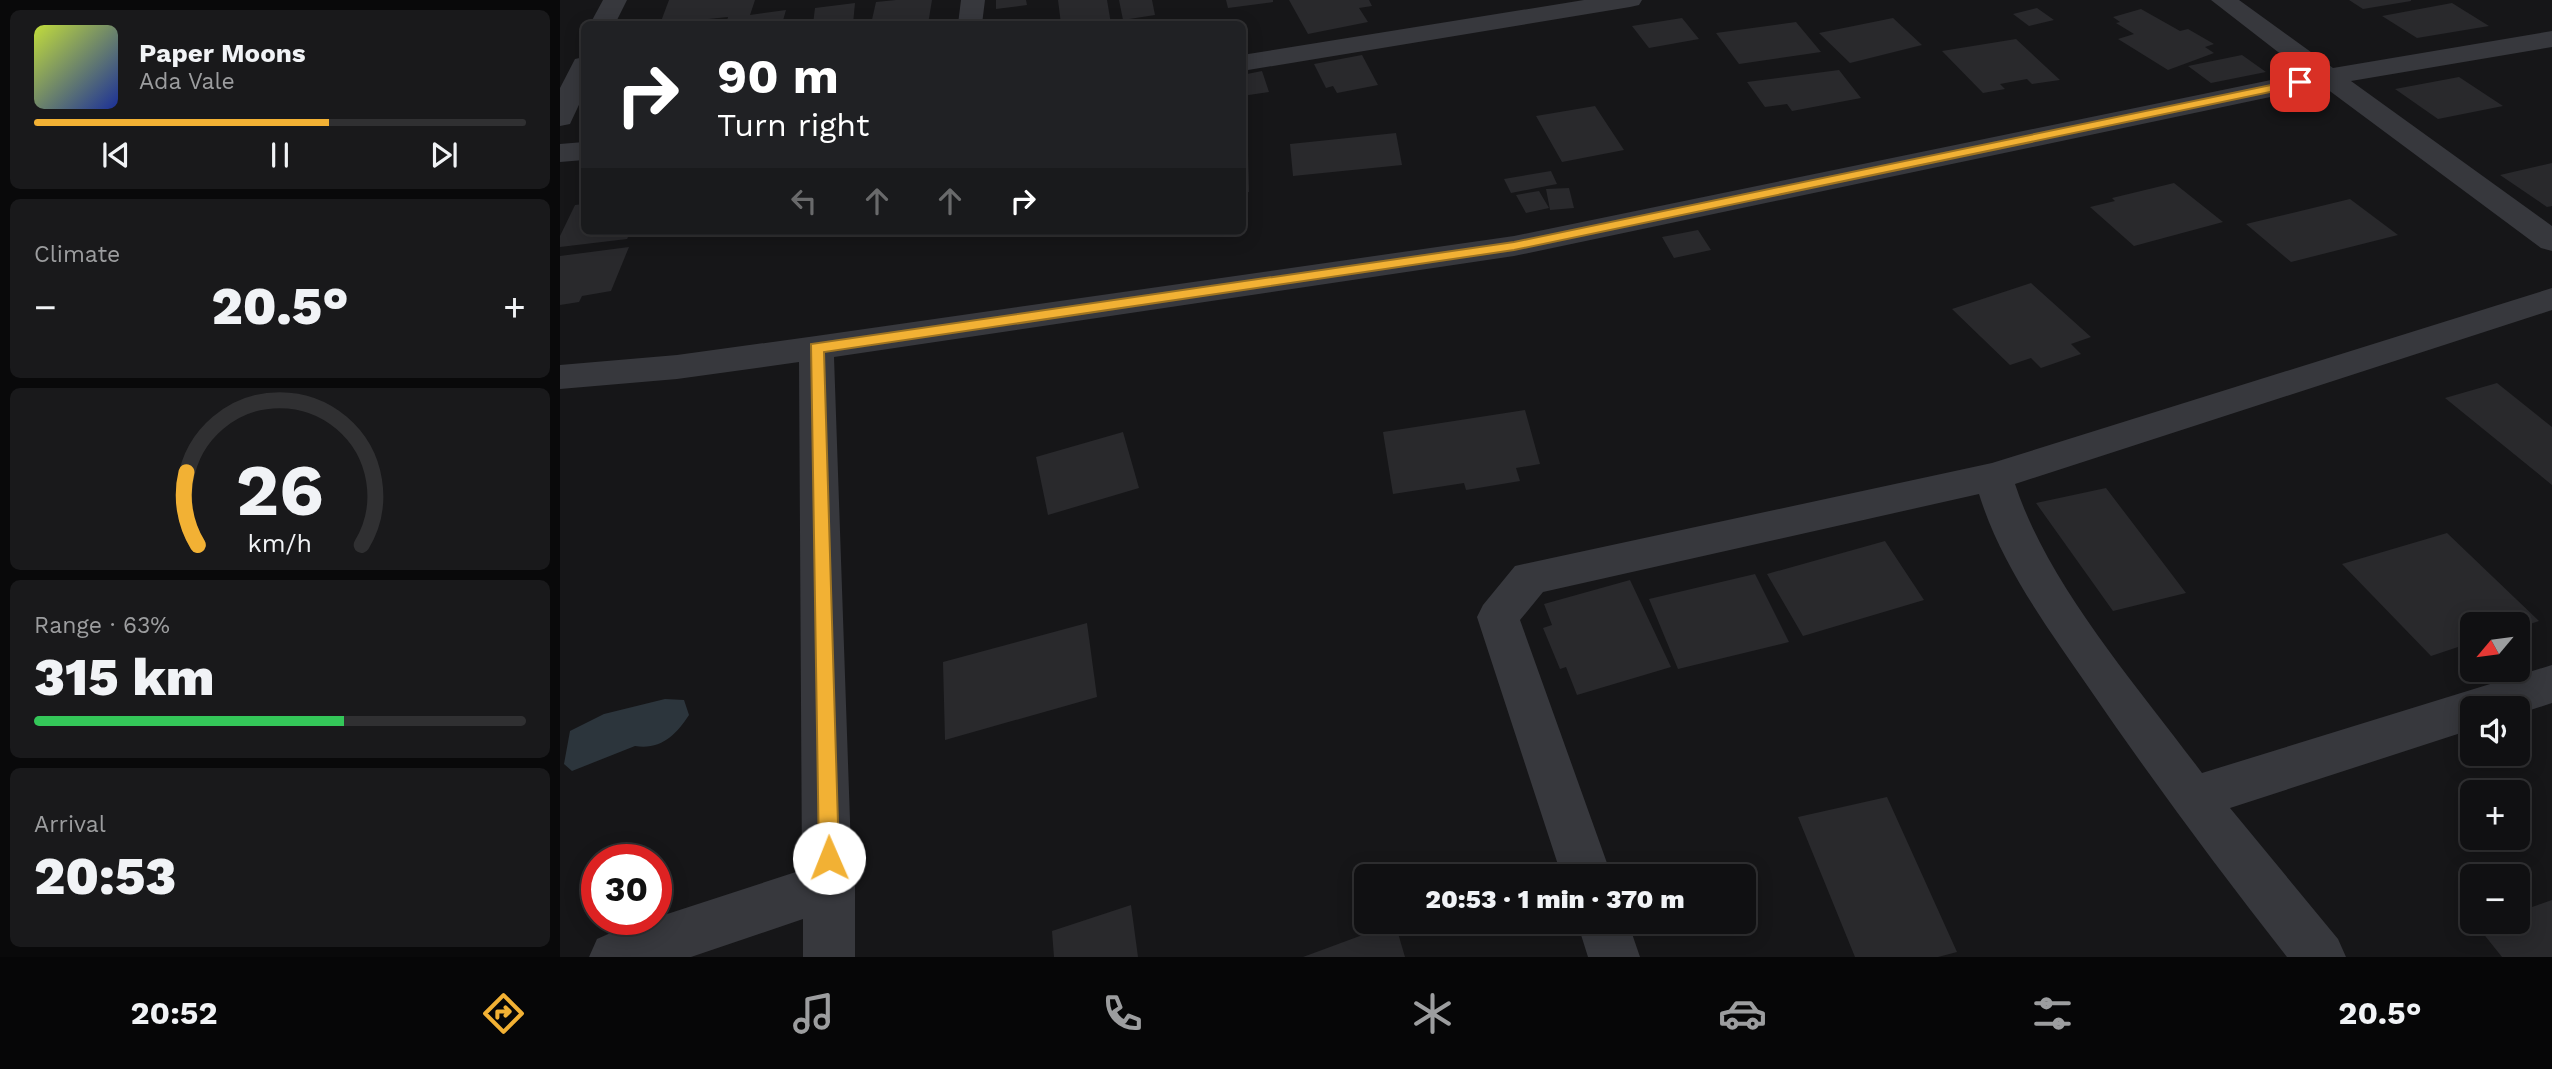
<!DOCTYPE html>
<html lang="en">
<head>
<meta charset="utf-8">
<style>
  body { margin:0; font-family:"Work Sans",sans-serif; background:#19191b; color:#f1f3f6; height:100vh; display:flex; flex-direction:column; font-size:26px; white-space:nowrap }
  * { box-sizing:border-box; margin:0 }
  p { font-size:23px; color:#9c9d9f }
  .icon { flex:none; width:38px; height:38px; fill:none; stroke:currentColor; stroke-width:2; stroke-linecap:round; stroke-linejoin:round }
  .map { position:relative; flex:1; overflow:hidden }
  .details { display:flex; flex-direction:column; gap:10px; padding:10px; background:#09090a; width:560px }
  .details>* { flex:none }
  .hud { position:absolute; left:21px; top:21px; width:665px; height:214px; border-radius:10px; box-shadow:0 4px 18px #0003,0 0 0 2px #303032; background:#202124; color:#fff; overflow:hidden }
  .needle { width:46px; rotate:241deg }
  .fabs { position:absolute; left:1900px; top:612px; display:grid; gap:14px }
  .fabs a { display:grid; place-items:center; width:70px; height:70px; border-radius:10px; background:#101012; box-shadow:0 4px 18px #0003,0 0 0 2px #303032; font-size:35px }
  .speed { position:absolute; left:21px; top:844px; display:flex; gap:14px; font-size:35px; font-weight:700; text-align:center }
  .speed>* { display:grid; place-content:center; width:91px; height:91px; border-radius:50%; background:#101012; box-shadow:0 4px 18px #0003,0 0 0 2px #303032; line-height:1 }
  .speed .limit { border:10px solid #d22; background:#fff; color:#111 }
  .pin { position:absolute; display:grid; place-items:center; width:60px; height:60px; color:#fff; margin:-30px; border-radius:14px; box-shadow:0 4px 10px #0006 }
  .me { position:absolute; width:77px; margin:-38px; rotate:359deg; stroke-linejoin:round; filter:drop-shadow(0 0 5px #0008) }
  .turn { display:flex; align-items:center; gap:24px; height:147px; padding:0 21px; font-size:32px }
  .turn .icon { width:91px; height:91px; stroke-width:2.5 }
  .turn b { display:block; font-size:49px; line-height:60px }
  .lanes { display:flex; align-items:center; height:66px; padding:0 21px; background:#0003; justify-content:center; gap:35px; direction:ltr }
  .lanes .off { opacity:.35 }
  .big { font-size:52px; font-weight:800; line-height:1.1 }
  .details .card { flex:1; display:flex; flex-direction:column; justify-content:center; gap:10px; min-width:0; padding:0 24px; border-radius:10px; background:#19191b }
  .details .dial { align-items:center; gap:0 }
  .dial svg { height:182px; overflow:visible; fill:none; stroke:#303032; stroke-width:7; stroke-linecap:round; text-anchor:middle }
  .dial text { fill:#f1f3f6; stroke:none }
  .song { display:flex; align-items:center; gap:21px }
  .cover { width:84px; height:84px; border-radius:10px; background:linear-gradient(135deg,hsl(70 70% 55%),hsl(230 70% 35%)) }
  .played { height:7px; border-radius:4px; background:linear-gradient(90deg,#f2b134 60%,#303032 60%) }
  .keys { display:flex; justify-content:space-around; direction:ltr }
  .heat { display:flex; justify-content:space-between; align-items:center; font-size:38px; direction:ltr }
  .charge { height:10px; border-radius:5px; background:linear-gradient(90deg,#34c759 63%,#303032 0) }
  .trip { position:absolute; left:794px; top:864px; width:402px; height:70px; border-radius:10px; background:#101012; box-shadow:0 4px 18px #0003,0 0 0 2px #303032; font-weight:800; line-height:70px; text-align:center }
  .tab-bar { display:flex; height:112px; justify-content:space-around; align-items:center; background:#060607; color:#9c9d9f }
  .tab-bar .icon { width:49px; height:49px }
  .tab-bar .current { color:#f2b134 }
  .tab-bar b { font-size:32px; color:#f1f3f6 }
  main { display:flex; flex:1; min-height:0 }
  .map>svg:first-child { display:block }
  .water { fill:#2c353c }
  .building { fill:#29292c }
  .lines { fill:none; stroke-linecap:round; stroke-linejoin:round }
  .minor { fill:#37383d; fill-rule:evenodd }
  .route { fill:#f2b134; stroke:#9d7322; stroke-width:2 }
</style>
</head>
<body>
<main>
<section class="details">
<div class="card">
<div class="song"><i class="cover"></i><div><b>Paper Moons</b><p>Ada Vale</p></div></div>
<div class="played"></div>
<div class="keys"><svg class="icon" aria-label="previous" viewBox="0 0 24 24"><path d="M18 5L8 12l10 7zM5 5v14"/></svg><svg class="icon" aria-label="pause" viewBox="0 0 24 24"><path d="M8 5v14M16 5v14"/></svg><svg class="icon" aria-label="next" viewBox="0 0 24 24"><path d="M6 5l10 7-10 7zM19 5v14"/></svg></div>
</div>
<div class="card"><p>Climate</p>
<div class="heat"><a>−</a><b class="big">20.5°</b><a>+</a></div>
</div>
<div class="card dial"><svg viewBox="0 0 100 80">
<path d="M14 69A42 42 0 1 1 86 69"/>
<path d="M14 69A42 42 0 0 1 9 37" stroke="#f2b134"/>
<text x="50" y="56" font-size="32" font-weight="700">26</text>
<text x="50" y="72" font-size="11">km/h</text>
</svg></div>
<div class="card"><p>Range · 63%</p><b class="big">315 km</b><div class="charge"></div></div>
<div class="card"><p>Arrival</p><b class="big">20:53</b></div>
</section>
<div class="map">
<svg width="1992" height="957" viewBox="0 0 1992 957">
  <rect width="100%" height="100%" fill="#161618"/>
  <path class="water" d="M105,699L124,700L129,715C116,735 101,750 75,746L12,771L4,764L10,731L44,714Z"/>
  <path class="building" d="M109,0H195L190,15L226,10L222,24H166L168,17L100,24Z
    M336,0H372L368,24H311L316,2Z
    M436,0H466L467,5L436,9Z
    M498,0H547L551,24H501Z
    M559,0H592L595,15L563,20Z
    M666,0H713V2L668,8Z
    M729,0H809L812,6L799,8L808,22L748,34Z
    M1789,0H1851V1L1803,9Z
    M295,3L293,24H253L255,8Z
    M1892,3L1929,26L1857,38L1822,16Z
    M1477,8L1494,20L1469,26L1453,14Z
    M1581,9L1620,31L1628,29L1654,44L1645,47L1654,53L1608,70L1558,39L1574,34L1556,23L1560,22L1553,17Z
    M1122,18L1139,39L1089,48L1072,26Z
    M1333,18L1362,45L1290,63L1259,33Z
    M1236,22L1261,52L1179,64L1156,33Z
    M1456,39L1500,80L1472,84L1467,79L1440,84L1445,89L1423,93L1382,51Z
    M802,55L818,85L777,93L773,86L766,88L754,64Z
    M1682,55L1706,72L1651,83L1628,66Z
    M1279,70L1301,98L1232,111L1227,104L1205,107L1187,82Z
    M702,71L709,92L682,96V75Z
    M1899,77L1943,106L1878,119L1835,89Z
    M1035,106L1064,150L1002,162L976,116Z
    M836,133L842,165L733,176L730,144Z
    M682,154H688L689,192H682Z
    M1992,163V206L1987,207L1940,175Z
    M991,171L997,184L951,193L944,179Z
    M1614,183L1663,222L1574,246L1530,207L1555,201L1552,198Z
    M1009,188L1014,208L990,210L986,189Z
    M979,191L989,208L966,213L956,195Z
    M1790,199L1838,235L1731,262L1686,224Z
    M24,204V231H71L67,239L0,247V236L15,205Z
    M1138,230L1151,250L1114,258L1102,237Z
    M69,247L51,291L22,296L19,302L0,305V256Z
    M1471,283L1531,337L1511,344L1521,354L1481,368L1471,358L1450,365L1392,309Z
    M1937,383L1992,427V485L1885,398Z
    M965,410L980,464L956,468L960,481L906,490L904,483L833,494L823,432Z
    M563,432L579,488L488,515L476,457Z
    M1546,488L1626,593L1553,611L1476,503Z
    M1887,533L1979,621L1958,628V625H1913V642L1871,656L1782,564Z
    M1325,541L1364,600L1243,636L1207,574Z
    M1195,574L1229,642L1118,669L1089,599Z
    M1070,580L1111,667L1017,695L1006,667L1000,669L983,628L992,625L984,604Z
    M527,623L537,697L385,740L383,662Z
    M1327,797L1397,952L1378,957H1295L1238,817Z
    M1992,900V957H1942L1918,927L1931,922H1958V912Z
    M571,905L578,957H494L492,931Z
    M835,923L845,957H743Z"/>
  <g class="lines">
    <path class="minor" d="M43,0H67L55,24H30Z
      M401,0H425L422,24H398Z
      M1024,0H1082L1079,5L1070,7L682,71V55Z
      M1651,0H1679L1773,68L1992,31V47L1791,81L1992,226V251L1981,248L1763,86L954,256L274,357L292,879L295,885V957H243V919L131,957H29L37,939L55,931L242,870L239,362L117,379L0,389V365L117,355L256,336L954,236L1745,73Z
      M24,57V94L10,124L0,126V88L15,59Z
      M24,142V160L0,162V144Z
      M1992,288V310L1455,484C1488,585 1578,687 1642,773L1992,665V703L1958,714V709H1913V729L1670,808L1778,939L1786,957H1727C1658,869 1592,780 1529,688C1487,627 1441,565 1419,494L983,592L960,620L1052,877H1002L917,617L923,605L955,566L1432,463Z
      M1017,922H1068L1080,957H1028Z"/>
  </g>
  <path class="route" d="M1740,79L1744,80V85L954,250L264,352L279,858L276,865L269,868L262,865L259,858L251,344L954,242Z"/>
</svg>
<div class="fabs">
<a><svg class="needle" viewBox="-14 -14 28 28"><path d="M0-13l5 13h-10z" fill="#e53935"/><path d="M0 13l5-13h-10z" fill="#9c9d9f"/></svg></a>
<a><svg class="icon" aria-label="sound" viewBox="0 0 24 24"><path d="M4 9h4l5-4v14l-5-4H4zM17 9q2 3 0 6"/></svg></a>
<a>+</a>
<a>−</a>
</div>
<div class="speed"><div class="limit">30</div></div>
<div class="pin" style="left:1740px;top:82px;background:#d93025"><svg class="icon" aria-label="arrive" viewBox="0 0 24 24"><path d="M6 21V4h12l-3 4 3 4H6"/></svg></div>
<svg class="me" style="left:269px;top:858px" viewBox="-20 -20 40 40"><circle r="19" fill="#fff"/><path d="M0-13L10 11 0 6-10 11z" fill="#f2b134"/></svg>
<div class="trip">20:53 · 1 min · 370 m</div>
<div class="hud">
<div class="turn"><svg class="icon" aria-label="right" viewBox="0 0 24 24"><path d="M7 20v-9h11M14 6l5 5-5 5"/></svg><div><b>90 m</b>Turn right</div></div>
<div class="lanes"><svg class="icon off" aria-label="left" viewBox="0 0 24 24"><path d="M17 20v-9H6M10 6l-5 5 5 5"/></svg><svg class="icon off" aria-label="ahead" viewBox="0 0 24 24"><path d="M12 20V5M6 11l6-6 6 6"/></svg><svg class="icon off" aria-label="ahead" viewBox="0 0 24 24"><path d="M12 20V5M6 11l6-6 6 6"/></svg><svg class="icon" aria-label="right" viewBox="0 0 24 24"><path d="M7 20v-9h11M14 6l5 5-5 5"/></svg></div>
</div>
</div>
</main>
<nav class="tab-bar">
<b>20:52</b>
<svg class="icon current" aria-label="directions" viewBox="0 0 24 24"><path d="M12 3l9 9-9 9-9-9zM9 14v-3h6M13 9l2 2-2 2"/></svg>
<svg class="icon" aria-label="music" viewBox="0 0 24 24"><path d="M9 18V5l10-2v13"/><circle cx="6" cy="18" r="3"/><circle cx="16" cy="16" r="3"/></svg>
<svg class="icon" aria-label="phone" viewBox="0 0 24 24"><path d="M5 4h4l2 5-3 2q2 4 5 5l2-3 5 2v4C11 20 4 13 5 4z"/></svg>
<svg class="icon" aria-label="climate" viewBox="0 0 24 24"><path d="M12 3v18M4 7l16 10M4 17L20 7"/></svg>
<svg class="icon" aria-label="car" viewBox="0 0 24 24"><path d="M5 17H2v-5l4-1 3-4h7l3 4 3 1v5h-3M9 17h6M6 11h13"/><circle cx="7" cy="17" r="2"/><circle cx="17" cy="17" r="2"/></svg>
<svg class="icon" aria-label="filters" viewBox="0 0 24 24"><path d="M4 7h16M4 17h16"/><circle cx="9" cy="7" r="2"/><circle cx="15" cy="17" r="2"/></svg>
<b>20.5°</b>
</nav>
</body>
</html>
